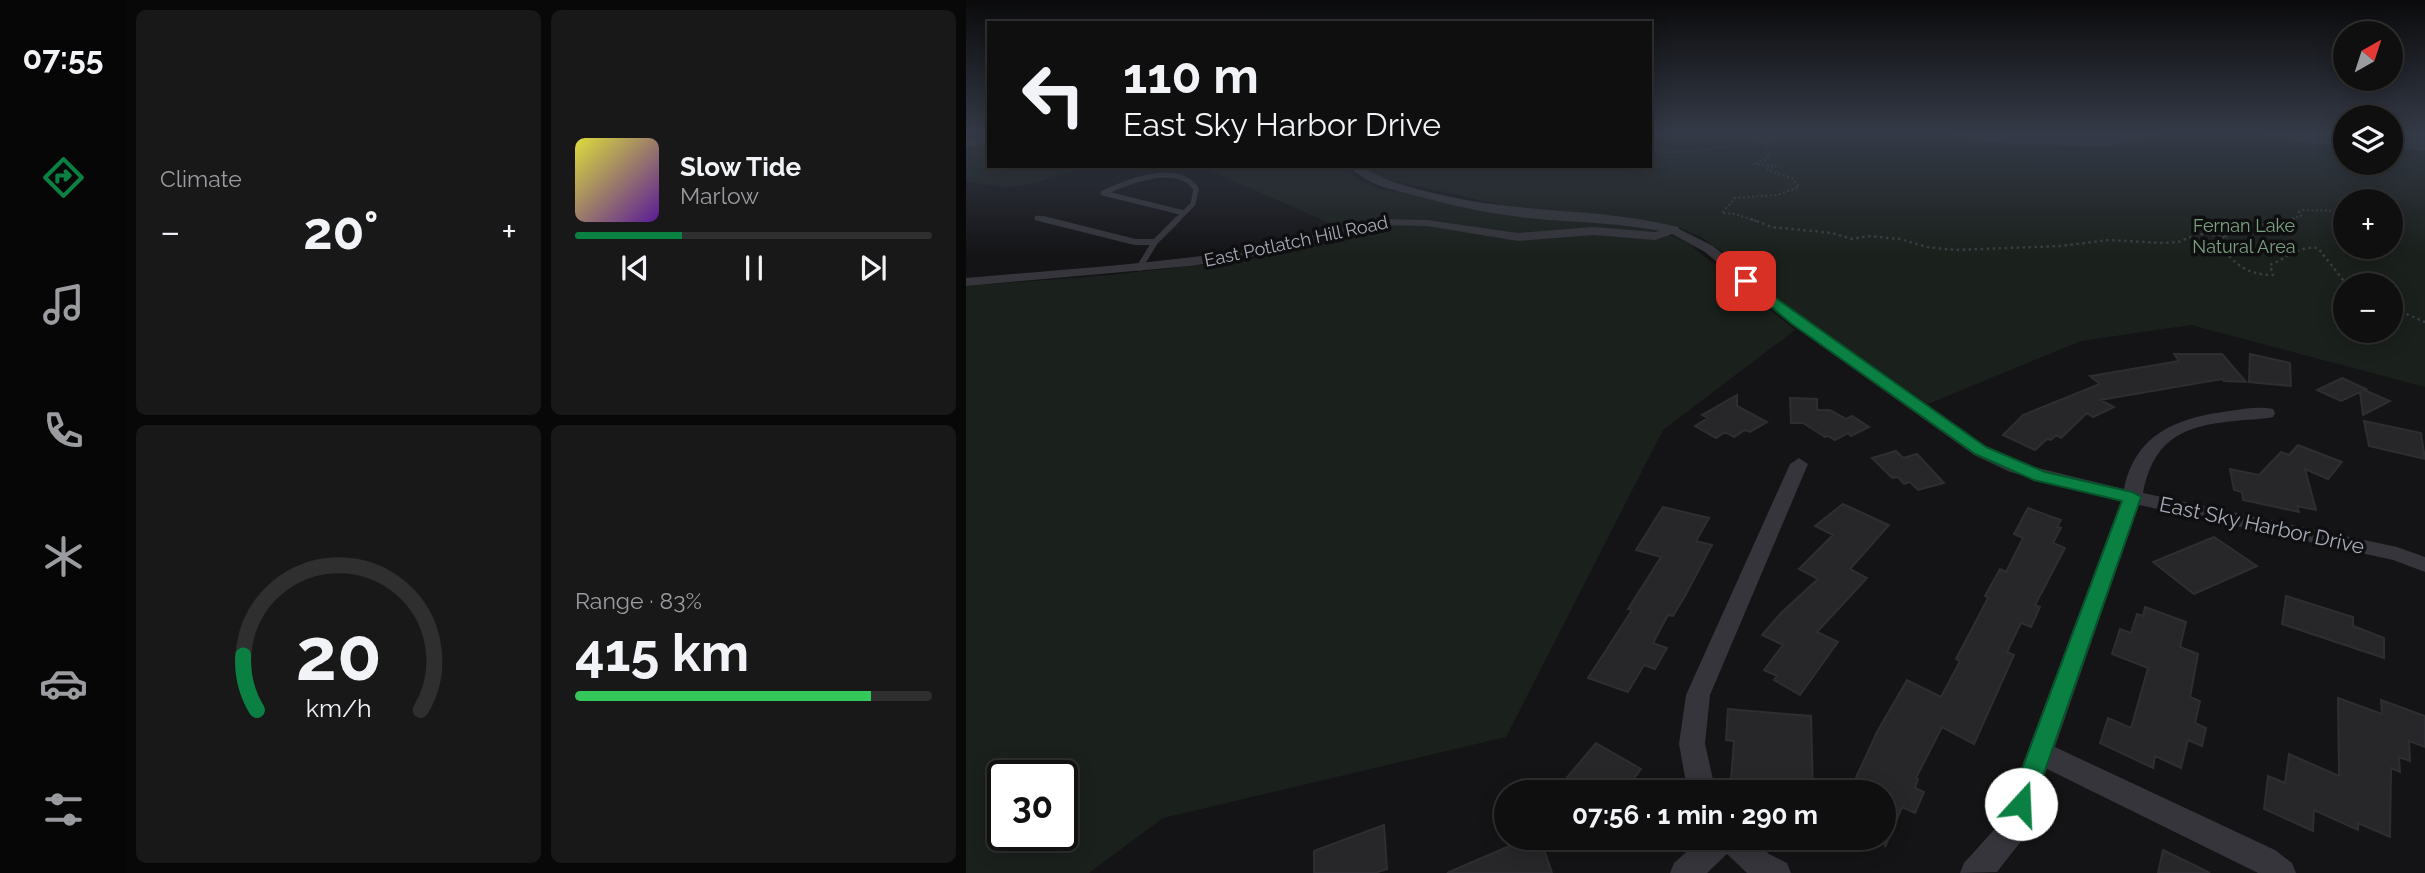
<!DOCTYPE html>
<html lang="en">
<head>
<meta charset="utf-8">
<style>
  body { margin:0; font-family:Raleway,sans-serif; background:#181819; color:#f1f3f6; height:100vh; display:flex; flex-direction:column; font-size:26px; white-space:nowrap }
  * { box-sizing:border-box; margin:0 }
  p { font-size:23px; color:#9b9c9f }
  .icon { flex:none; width:38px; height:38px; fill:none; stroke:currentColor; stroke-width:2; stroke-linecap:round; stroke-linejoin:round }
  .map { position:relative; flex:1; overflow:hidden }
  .details { display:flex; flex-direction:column; gap:10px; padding:10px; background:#080809; width:840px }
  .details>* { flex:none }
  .guide { position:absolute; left:21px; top:21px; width:665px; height:147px; border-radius:0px; box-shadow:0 4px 18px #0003,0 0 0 2px #2f2f30; background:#0f0f10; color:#f1f3f6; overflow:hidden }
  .needle { width:46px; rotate:39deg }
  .fabs { position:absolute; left:1367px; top:21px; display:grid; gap:14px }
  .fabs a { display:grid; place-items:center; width:70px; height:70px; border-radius:50%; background:#0f0f10; box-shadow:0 4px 18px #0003,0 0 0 2px #2f2f30; font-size:35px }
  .speed { position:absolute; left:21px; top:760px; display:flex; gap:14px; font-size:35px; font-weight:700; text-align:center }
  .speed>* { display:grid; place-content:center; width:91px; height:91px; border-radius:50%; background:#0f0f10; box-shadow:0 4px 18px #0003,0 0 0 2px #2f2f30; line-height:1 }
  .speed .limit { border:4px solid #111; border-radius:10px; background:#fff; color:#111 }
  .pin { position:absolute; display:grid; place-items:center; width:60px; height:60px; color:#fff; margin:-30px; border-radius:14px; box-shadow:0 4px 10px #0006 }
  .me { position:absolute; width:77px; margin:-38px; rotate:20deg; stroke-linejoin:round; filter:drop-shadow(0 0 5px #0008) }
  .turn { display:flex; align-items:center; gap:24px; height:147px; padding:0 21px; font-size:32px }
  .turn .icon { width:91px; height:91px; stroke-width:2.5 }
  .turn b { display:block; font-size:49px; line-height:60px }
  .big { font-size:52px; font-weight:700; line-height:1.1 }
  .details .card { flex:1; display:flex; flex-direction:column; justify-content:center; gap:10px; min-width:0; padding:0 24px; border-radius:10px; background:#181819 }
  .details .dial { align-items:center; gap:0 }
  .dial svg { height:182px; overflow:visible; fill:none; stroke:#2f2f30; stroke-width:7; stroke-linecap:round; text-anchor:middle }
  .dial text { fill:#f1f3f6; stroke:none }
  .song { display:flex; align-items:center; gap:21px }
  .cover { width:84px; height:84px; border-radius:10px; background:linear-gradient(135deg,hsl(60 70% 55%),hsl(270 70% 35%)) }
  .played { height:7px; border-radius:4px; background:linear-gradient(90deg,#0b8043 30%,#2f2f30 30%) }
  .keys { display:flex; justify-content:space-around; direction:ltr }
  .heat { display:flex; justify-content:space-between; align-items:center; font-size:38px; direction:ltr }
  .charge { height:10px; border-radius:5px; background:linear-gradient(90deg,#34c759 83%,#2f2f30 0) }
  .details .tiles { flex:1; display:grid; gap:10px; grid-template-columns:repeat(2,1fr) }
  .trip { position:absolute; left:528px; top:780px; width:402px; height:70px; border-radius:35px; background:#0f0f10; box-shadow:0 4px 18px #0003,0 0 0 2px #2f2f30; font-weight:700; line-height:70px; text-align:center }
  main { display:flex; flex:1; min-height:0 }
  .tabs { display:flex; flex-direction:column; width:126px; justify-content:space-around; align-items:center; background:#060606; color:#9b9c9f }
  .tabs .icon { width:49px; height:49px }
  .tabs .current { color:#0b8043 }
  .tabs b { font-size:32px; color:#f1f3f6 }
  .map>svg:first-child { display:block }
  .green { fill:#1a201b; fill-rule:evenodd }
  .water { fill:#2a3239 }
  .building { fill:#27272a; stroke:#2e2e32; stroke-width:2 }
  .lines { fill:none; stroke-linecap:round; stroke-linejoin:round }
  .path-far1 { stroke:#3b3c42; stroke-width:2; stroke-dasharray:2 2.5; stroke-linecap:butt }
  .path { stroke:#3b3c42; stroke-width:2.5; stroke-dasharray:2.5 3.5; stroke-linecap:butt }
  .service-far1 { stroke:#35353b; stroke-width:5 }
  .service { stroke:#35353b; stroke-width:6 }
  .minor { fill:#35353b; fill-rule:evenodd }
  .tertiary { fill:#35353b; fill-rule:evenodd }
  .route { fill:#0b8043; stroke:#07532c; stroke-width:2 }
  .labels { text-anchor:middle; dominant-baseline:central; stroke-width:7; stroke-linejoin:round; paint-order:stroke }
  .far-park-label { font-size:18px; fill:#7ca181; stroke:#0f0f11 }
  .far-street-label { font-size:18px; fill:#a5a9b6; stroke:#0f0f11 }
  .street-label { font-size:21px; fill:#a5a9b6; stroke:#0f0f11 }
</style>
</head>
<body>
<main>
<nav class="tabs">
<b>07:55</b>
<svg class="icon current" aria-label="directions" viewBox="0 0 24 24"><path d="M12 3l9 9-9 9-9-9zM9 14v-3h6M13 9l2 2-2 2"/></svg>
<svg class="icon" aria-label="music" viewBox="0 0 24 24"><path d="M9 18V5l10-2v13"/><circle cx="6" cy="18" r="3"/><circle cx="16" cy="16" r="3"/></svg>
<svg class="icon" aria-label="phone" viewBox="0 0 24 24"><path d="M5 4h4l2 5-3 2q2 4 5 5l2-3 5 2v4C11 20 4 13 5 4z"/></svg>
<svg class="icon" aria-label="climate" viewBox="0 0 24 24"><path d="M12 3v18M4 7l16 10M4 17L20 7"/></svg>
<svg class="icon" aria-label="car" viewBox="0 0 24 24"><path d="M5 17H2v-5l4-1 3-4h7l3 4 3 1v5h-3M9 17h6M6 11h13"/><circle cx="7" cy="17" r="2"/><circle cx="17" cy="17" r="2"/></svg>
<svg class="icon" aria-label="filters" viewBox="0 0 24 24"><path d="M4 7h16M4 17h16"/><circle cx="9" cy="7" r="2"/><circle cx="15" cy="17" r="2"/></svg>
</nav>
<section class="details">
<div class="tiles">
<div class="card"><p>Climate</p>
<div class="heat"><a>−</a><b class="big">20°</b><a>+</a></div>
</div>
<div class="card">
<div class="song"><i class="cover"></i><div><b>Slow Tide</b><p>Marlow</p></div></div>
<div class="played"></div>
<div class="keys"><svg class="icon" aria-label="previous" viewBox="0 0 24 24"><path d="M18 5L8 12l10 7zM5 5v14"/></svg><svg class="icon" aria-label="pause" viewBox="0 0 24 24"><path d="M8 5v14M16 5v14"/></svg><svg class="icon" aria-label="next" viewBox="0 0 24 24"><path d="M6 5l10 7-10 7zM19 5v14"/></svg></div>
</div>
<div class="card dial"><svg viewBox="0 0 100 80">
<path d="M14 69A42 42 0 1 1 86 69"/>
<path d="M14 69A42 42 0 0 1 8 45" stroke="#0b8043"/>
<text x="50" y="56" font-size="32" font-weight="700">20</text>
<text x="50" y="72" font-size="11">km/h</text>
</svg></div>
<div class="card"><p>Range · 83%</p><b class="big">415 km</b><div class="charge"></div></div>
</div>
</section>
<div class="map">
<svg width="1459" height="873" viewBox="0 0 1459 873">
  <rect width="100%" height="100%" fill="#141416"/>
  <path class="green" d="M684,134H983L1006,140L1035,143L1140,147L1195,134H1295L1346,144L1379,145V163H1424L1425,148L1459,151V387L1225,325L1115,341L962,404L825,309L758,253L735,237L715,228L654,216L552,209L411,177L398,166H684ZM1379,201H1424V247H1379ZM1379,285H1424V331H1379Z
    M23,142V166H121C94,174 69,186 39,187C25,187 14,182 0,182V146Z
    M233,166H380L392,180L412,188L551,216L668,226L696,232L722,243L829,330L697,430L540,737L197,818L123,873H0V286L144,275L286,259L379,230ZM37,775H96V835H37Z"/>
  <path class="water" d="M983,134H1195L1140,147L1035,143L1006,140Z
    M1295,134H1379V145L1346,144Z
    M1424,134H1459V151L1425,148Z"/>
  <path class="building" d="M1208,354H1256L1280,382L1258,381L1256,379L1134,400L1148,407L1127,417L1121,413L1095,438L1090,435L1085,440L1081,439L1069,450L1037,435L1057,415L1134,384L1124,376L1213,361Z
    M1284,354L1324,363L1325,386L1283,382Z
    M1376,378L1400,389L1398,390L1424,401L1397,415L1394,392L1375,401L1351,390Z
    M771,395V406L801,422L784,432L779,430L768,437L759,432L750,438L729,426L742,418L736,415Z
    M824,398L851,399V410H864L880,419L886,416L903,427L885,436L882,433L869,440L862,436L859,437L837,423H825Z
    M1398,421L1455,433L1459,459L1403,446Z
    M1332,445L1376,462L1362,479L1339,469L1350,510L1331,506L1333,512L1277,500L1276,492L1268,490L1264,469L1293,475L1315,452L1323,455Z
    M930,451L937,458L951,454L978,483L952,490L944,482L938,484L932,477L926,478L906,458Z
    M877,504L923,525L884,569L901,578L851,632L872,642L834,695L808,680L811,676L798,670L817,645L796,635L815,613L852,579L833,569L867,535L849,526Z
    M697,507L743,518L730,541L746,545L719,596L707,616L702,615L687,643L701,648L689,669L678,665L662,692L622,678L666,610L662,609L695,557L670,550Z
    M1062,508L1095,520L1091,527L1095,528L1087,543L1099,548L1069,605L1074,607L1065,627L1055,623L1041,652L1048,655L1008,744L976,727L950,778L952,779L949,788L958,792L949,813L936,807L919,847V793H883L911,732L941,680L975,697L994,661L990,659L1022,598L1019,596L1034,569L1040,572L1057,538L1048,534Z
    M1248,537L1291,566L1228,594L1187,562Z
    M1320,596L1387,617V626L1418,638V658L1316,624Z
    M1179,607L1220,622L1214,647L1232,654L1224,697L1234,701L1229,723L1240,728L1236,746L1222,740L1215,768L1189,756L1187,768L1134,743L1142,718L1165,728L1182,668L1146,654L1154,629L1165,633L1171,614L1177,616Z
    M1372,698L1416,714L1415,700L1459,716V747L1443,741L1444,761L1433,757L1434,772L1425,768L1424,837L1392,823V830L1348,810L1347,831L1298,809L1302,776L1319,783L1323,754L1373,776Z
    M762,709L845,716L847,793L764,792L768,741L760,740Z
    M630,743L675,769L657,793H588Z
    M418,825L421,869L409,873H348V851Z
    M562,838H574L586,873H481Z
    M1197,850L1244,873H1192Z"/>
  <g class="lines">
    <path class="path-far1" d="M684,152H719L808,142L816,134
      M790,221L769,214L756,213L769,198L811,195L833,187L826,178L801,170L810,166L787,164L801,159L803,152L800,143
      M1317,221L1335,216L1333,212L1337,210L1379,211"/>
    <path class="path" d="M785,219L806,227L866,233L886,239L903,236L934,239L961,247L989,250L1095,246L1143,240L1197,243L1212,242L1233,234L1261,236L1266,229L1329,219
      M1258,236L1254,243C1267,264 1281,275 1307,275L1304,265C1321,258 1332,246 1352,248L1381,285
      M1424,307L1459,322"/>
    <path class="service-far1" d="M71,218L84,221
      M210,221L227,204L230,189C212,161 161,182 137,193L218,213"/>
    <path class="service" d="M77,219L169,242H189
      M173,268L189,242L212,219"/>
    <path class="minor" d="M412,219L461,220L552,233L628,227L688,232L711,228L747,246L835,318L1020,447L1056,464L1158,489C1170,433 1211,418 1263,411C1277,409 1294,406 1307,409L1309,413L1307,417C1295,420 1282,419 1269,421C1216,426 1188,439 1177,493L1431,547L1459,557V572L1427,560L1173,505L1089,747L1309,850L1326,863L1330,873H1292L1081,769L1056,840L1031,872L994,873L998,863L1035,822L1155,501L1044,472L1008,455L825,324L739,252L706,234L689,240L628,235L552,241L461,226L412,225L380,231L309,253L224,266L0,286V278C101,269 203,263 303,246C340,240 375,225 412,219Z
      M833,458L842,464L744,695L739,744L750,793H722L713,744L720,695L824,464Z
      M736,838H786L803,854L821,863L825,873H781L761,854L741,873H704L708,863Z"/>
    <path class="tertiary" d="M23,137V143L0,147V141Z
      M383,166C399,166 408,174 422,180C447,189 474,195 500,200C570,213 643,209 712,227L714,230L707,234C659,222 611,223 562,218C525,214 488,206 451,196C428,190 400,185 383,166Z"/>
  </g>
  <linearGradient id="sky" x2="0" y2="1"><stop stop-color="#0b0b0c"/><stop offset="0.52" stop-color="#343a47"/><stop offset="1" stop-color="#343a47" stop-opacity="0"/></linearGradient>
  <rect width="1459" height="256" fill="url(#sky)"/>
  <path class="route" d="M780,277L1020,447L1079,472L1166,492L1175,497L1064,813L1055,816L1046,813L1043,804L1156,501L1068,480L1009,454L826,324L776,283V278Z"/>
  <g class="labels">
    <g class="far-park-label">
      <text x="1278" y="225">Fernan Lake<tspan x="1278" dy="21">Natural Area</tspan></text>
    </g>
    <g class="far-street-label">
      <text transform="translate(330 241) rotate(-12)">East Potlatch Hill Road</text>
    </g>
    <g class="street-label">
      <text transform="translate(1296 525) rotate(12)">East Sky Harbor Drive</text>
    </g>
  </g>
</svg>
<div class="fabs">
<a><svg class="needle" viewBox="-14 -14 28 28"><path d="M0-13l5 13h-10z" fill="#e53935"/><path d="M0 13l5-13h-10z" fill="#9b9c9f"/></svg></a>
<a><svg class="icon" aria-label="layers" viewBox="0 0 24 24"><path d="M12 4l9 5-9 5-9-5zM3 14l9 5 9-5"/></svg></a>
<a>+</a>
<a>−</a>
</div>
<div class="speed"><div class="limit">30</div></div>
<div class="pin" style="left:780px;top:281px;background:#d93025"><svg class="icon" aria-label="arrive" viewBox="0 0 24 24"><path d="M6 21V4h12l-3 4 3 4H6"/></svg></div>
<svg class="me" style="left:1055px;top:804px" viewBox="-20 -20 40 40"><circle r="19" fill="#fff"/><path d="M0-13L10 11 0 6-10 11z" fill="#0b8043"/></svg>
<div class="trip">07:56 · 1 min · 290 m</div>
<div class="guide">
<div class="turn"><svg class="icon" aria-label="left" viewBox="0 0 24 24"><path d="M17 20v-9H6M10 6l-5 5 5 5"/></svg><div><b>110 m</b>East Sky Harbor Drive</div></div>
</div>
</div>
</main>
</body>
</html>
